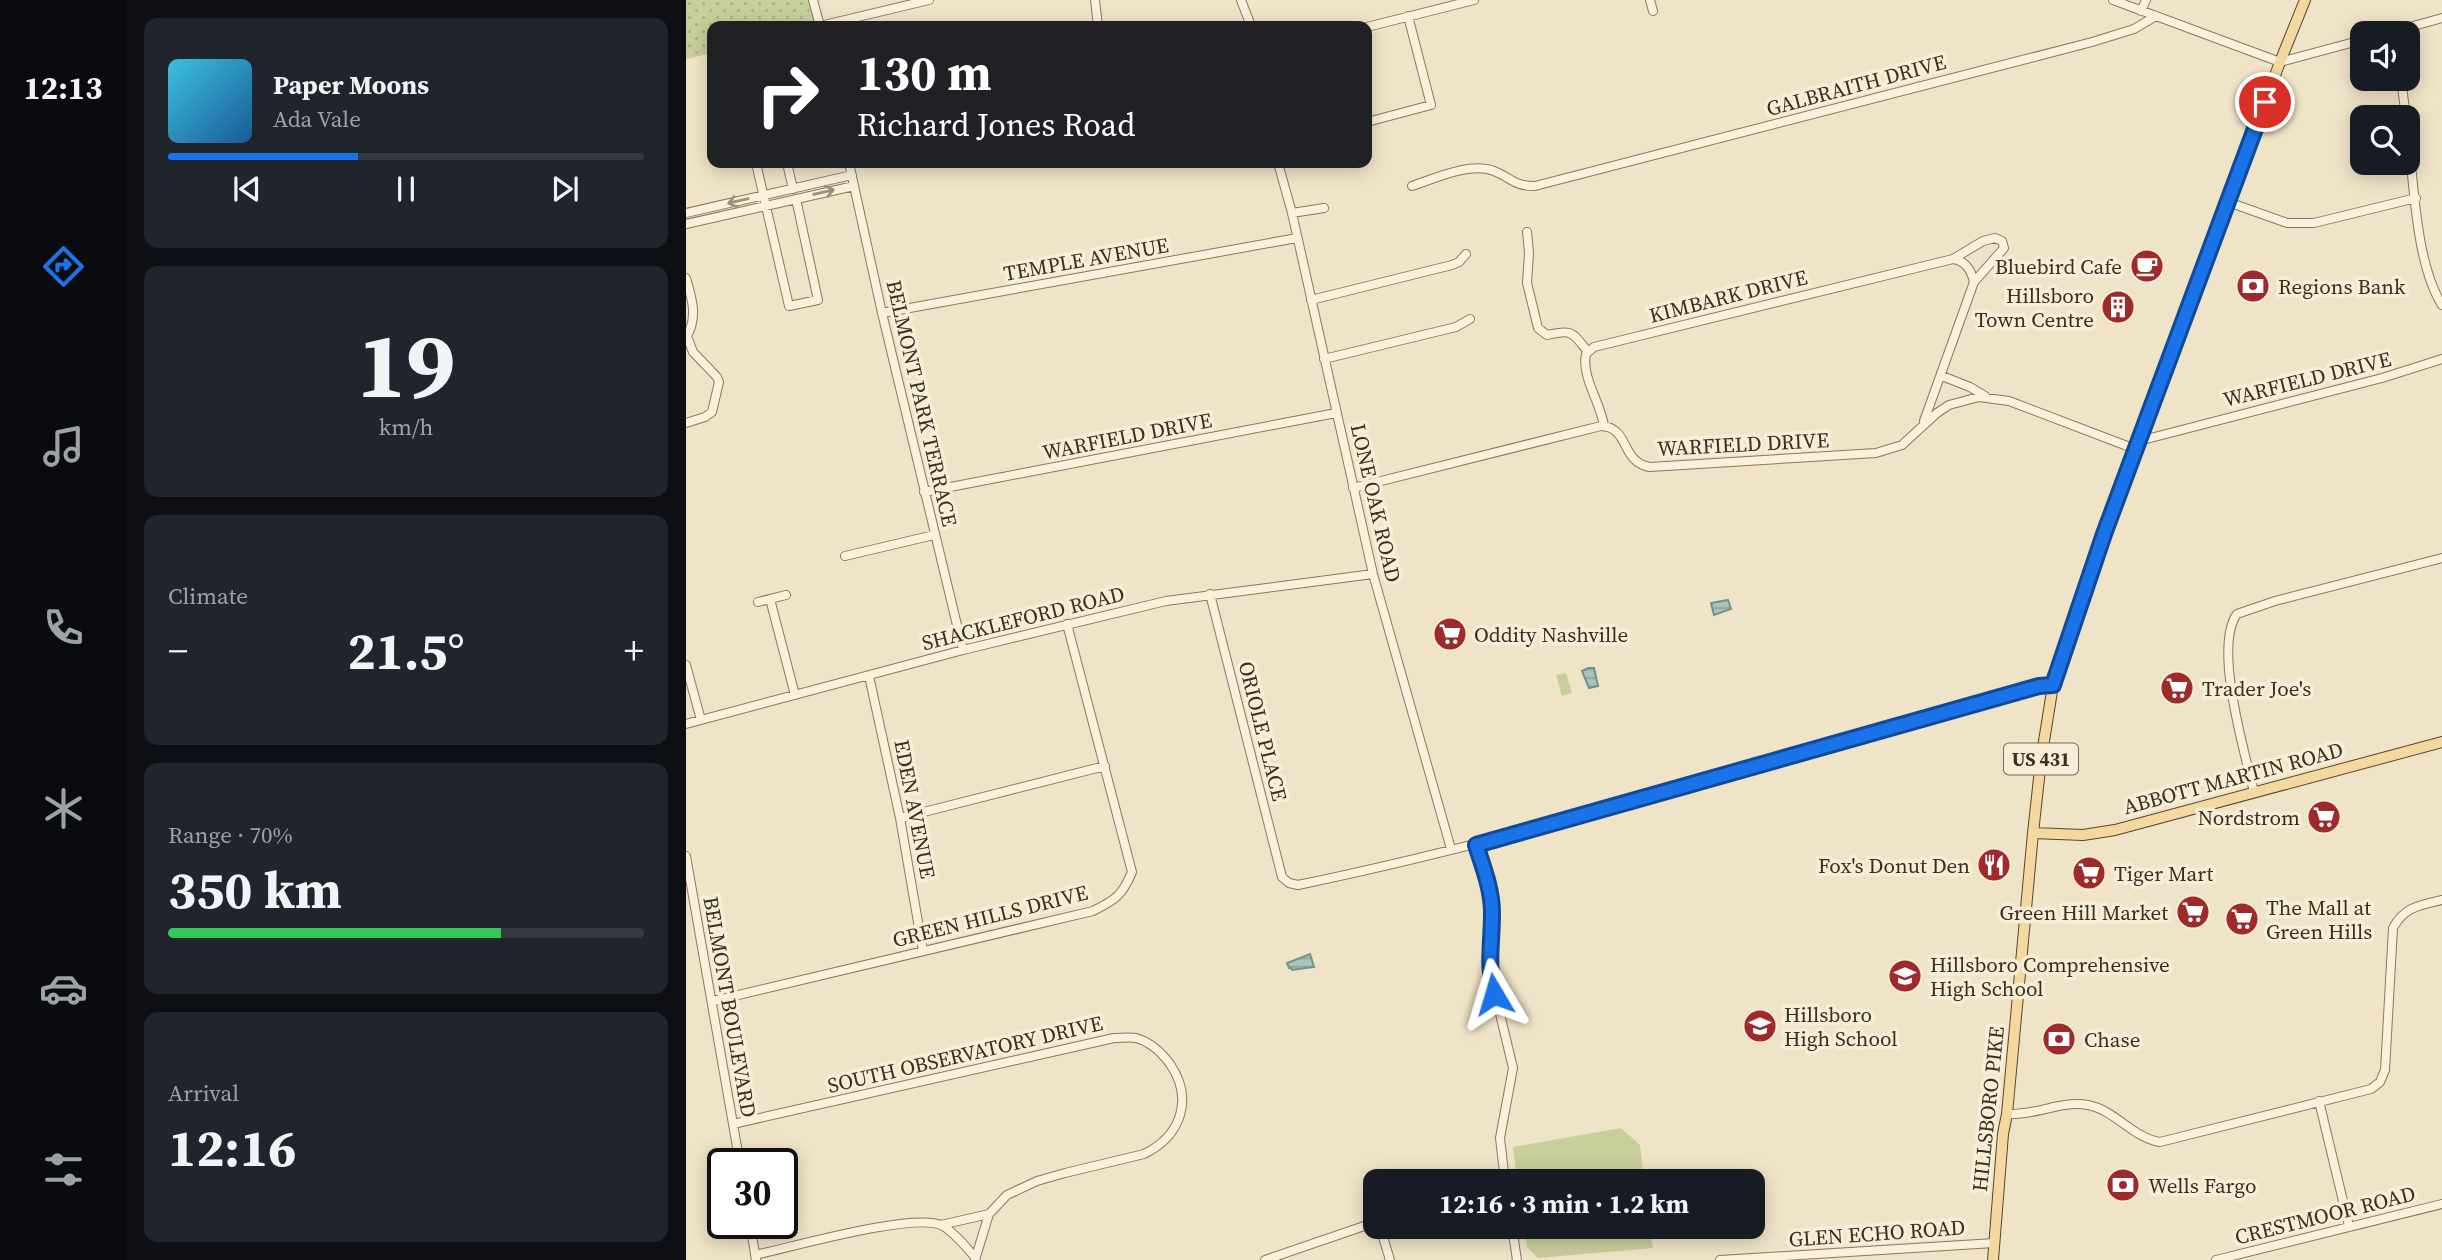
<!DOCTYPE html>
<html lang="en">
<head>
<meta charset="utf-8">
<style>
  body { margin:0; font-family:"Source Serif 4",serif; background:#20242c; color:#f1f3f6; height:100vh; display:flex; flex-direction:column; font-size:26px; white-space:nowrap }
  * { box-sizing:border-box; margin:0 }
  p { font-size:23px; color:#9ea1a6 }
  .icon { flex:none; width:38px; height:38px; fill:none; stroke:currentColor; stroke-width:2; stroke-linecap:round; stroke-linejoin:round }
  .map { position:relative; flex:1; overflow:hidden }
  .details { display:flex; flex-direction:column; gap:18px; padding:18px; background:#0d0f14; width:560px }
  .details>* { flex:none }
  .banner { position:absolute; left:21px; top:21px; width:665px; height:147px; border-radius:14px; box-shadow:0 4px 18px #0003; background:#202124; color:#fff; overflow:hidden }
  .buttons { position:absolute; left:1664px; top:21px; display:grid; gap:14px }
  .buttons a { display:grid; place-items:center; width:70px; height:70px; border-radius:14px; background:#171b24; box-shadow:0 4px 18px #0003; font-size:35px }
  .speed { position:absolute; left:21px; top:1148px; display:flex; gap:14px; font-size:35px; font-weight:700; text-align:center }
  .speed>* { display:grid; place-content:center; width:91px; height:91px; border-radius:50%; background:#171b24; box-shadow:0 4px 18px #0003; line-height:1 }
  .speed .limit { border:4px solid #111; border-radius:10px; background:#fff; color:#111 }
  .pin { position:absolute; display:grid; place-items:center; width:60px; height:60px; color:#fff; margin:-30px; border:4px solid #fff; border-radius:50%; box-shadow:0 2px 7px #0007 }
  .me { position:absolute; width:77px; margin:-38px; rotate:353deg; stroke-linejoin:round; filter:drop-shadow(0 0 5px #0008) }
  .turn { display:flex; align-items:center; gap:24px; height:147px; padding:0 35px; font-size:32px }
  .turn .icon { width:91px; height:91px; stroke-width:2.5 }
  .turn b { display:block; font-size:49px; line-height:60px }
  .big { font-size:52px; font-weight:700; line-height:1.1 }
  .details .tile { flex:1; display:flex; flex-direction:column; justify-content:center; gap:10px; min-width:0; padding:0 24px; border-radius:14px; background:#20242c }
  .details .dial { align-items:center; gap:0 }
  .dial b { font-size:91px; line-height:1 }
  .song { display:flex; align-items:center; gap:21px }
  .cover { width:84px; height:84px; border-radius:10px; background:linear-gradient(135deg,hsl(190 70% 55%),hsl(210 70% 35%)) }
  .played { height:7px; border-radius:4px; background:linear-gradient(90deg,#1a73e8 40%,#363941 40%) }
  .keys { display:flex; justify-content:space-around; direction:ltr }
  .heat { display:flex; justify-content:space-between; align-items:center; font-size:38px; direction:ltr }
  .charge { height:10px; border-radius:5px; background:linear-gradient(90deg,#34c759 70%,#363941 0) }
  .trip { position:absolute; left:677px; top:1169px; width:402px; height:70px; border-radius:14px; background:#171b24; box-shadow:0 4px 18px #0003; font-weight:700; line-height:70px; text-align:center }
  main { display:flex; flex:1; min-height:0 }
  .tabs { display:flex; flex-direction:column; width:126px; justify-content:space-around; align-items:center; background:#090b0e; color:#9ea1a6 }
  .tabs .icon { width:49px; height:49px }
  .tabs .active { color:#1a73e8 }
  .tabs b { font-size:32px; color:#f1f3f6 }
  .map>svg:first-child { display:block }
  .grass { fill:#c9cf9b }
  .park { fill:url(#park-dots) }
  .water { fill:url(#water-rules); stroke:#6f938a; stroke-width:2 }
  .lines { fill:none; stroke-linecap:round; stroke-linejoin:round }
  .minor-casing { stroke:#8d765c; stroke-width:10 }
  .major-casing { stroke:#5b4430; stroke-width:12 }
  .minor { stroke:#faf1dc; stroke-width:8 }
  .major { stroke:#f3d9a0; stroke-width:10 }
  .oneway { stroke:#9c907e }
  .route-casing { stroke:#114b97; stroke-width:18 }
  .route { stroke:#1a73e8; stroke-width:12 }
  .labels { text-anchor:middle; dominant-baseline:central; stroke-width:7; stroke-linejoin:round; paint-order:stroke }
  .shield { fill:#f7eed8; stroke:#756857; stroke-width:2 }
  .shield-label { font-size:19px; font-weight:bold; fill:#3d2e20 }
  .street-label { font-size:21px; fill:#3d2e20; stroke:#f7eed8 }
  .poi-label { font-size:21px; fill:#3d2e20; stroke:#f7eed8; text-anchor:start }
</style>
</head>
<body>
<main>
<nav class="tabs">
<b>12:13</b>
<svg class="icon active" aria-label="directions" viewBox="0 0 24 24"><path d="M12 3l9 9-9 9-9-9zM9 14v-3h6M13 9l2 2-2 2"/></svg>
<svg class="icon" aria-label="music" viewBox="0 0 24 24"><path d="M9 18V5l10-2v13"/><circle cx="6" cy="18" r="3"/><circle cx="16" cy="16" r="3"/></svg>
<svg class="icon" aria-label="phone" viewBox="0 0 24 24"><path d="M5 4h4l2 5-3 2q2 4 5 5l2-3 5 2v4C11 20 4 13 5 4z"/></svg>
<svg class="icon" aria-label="climate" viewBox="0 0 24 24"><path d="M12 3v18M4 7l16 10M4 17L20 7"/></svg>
<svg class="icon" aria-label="car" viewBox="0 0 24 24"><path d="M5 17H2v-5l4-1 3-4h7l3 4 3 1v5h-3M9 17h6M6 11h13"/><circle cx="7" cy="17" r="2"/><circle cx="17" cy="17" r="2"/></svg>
<svg class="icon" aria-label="filters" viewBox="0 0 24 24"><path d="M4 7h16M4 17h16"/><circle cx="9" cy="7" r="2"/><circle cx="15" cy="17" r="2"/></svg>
</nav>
<section class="details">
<div class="tile">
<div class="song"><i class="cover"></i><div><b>Paper Moons</b><p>Ada Vale</p></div></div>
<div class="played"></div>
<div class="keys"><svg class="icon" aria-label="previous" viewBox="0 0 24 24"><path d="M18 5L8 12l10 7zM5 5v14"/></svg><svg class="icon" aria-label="pause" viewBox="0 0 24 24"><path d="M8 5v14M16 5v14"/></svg><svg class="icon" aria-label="next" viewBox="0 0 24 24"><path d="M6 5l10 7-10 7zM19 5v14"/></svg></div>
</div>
<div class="tile dial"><b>19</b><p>km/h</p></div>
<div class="tile"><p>Climate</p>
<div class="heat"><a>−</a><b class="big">21.5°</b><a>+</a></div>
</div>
<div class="tile"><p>Range · 70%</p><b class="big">350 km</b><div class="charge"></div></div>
<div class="tile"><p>Arrival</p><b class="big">12:16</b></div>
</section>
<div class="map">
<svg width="1756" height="1260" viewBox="0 0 1756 1260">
  <defs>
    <pattern id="park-dots" width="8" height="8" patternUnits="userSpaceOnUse" patternTransform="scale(1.75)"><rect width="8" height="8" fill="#c9cf9b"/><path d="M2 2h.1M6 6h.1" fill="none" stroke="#aeb285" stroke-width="1.8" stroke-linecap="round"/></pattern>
    <pattern id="water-rules" width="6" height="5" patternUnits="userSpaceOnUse" patternTransform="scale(1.75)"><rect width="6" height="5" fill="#a9c4bc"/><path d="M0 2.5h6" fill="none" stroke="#8ba098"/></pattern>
  </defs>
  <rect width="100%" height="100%" fill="#f0e4c8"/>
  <path class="grass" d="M880,673L886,693L876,696L870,675Z
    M935,1128L954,1145L958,1181H831L827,1147Z
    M838,1227H964L967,1248L852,1258L841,1247Z"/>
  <path class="park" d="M0,0H127L134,26H26V53L0,59Z"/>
  <path class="water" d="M1042,600L1045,609L1028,615L1025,603Z
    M902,668H908L912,686L903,688L896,671Z
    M624,954L628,967L606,970L605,968H603L601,963Z"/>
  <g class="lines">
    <defs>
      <path id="minor" d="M127,0L134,26
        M409,0L412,26
        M555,0L565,26
        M964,0L967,11
        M1427,0L1594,62L1676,40
        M1455,11L1460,0
        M134,26L243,0
        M681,27L788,0
        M1702,33L1756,18
        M1715,79L1720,117
        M681,122L745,105L722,16
        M1722,135C1728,185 1730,264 1756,305
        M70,163L103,306L132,300L110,199
        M101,163L107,189
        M163,163L196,313L277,650
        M592,163L606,213L687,574L765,849
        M726,186C750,178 783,162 808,171C826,178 827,186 849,186L1406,42L1448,29L1470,16
        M1542,202L1601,223H1628L1730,198
        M0,213L166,175
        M606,213L638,208
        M0,224L168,186
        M841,232L843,253L841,283L852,328L861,335C887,329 886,332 902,352
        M1267,259C1280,261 1285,270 1288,282
        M0,278C6,299 12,316 1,336L7,352L31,377L33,382L26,412L19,417L0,423
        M625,300L766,265L773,262L780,254
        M196,313L611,238
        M638,359L770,327L784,319
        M1256,376L1284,387L1299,396
        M918,426C915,403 895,377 900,354L908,347L1267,259L1297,241L1309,238L1316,241L1318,248L1288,282L1238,421
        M1453,441L1696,378L1756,359
        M667,488L915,426C944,427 934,462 964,467L1190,453L1216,445L1251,413L1263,405L1293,397L1323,401L1449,449
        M238,492L650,413
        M159,556L248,535
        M524,594L596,877L603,883L612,885C862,833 1107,754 1354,686L1367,685
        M84,599L109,695
        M72,602L100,595
        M0,665L15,720
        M183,676L214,818L237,951
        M0,724L277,650L480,601L687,574
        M1568,792C1559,753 1527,647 1551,614L1589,601L1756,558
        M214,818L419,766
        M790,844L803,886L806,912L803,968L827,1068L814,1138L819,1181
        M0,856L54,1164
        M27,1001L407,911C429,900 436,896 446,872L381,624
        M1633,1101L1663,1226
        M1321,1114C1349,1116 1375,1100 1402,1105C1429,1110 1447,1138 1474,1142L1685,1089L1694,1082L1699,1070L1707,928C1718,907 1734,905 1756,900
        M47,1124L428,1038C435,1038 444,1037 450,1038C464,1042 476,1053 484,1064C508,1099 495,1136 458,1154L379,1173L351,1181L321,1195L303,1214L289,1260
        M64,1223L70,1260
        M255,1225L303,1214
        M694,1227L704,1260
        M826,1227L831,1260
        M69,1255C103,1248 231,1211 257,1226C269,1233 279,1246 288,1256
        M579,1260L690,1222
        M1034,1260L1308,1243
        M1530,1260L1756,1204"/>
      <path id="major" d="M1347,833L1397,835L1429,830L1756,742
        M1307,1260L1317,1134L1321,1114L1347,833L1355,760L1367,685L1418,534L1594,62L1619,0"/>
    </defs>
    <use href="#minor" class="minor-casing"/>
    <use href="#major" class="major-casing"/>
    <use href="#minor" class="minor"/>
    <use href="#major" class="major"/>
  </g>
  <defs><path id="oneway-shaft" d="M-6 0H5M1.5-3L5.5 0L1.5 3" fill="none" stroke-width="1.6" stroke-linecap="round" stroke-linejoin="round" transform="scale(1.75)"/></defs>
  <g class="oneway">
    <use href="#oneway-shaft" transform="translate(138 192) rotate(-13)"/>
    <use href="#oneway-shaft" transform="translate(52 201) rotate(167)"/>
  </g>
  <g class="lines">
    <defs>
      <path id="route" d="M808,994C801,963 806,944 806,913C806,889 797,867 790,845L1353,686L1367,685L1418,534L1579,102"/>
    </defs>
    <use href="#route" class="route-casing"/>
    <use href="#route" class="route"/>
  </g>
  <defs>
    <symbol id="cafe-disc" viewBox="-11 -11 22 22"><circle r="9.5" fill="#9e2a2b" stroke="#f7eed8"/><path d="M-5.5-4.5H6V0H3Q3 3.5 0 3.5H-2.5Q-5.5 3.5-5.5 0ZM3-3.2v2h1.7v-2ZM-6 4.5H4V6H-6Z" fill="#fff"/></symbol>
    <symbol id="bank-disc" viewBox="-11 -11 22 22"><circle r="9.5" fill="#9e2a2b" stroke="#f7eed8"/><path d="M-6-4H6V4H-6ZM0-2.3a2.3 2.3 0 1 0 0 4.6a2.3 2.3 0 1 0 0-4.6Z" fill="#fff"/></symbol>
    <symbol id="building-disc" viewBox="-11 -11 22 22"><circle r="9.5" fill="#9e2a2b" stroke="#f7eed8"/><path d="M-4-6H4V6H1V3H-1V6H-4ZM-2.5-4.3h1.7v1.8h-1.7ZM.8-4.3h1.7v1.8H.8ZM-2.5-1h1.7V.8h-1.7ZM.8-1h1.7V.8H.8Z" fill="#fff"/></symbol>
    <symbol id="supermarket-disc" viewBox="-11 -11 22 22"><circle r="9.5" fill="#9e2a2b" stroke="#f7eed8"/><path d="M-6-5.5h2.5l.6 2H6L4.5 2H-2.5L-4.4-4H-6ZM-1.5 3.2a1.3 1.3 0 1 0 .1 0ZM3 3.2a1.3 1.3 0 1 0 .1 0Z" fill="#fff"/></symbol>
    <symbol id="restaurant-disc" viewBox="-11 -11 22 22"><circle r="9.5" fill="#9e2a2b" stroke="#f7eed8"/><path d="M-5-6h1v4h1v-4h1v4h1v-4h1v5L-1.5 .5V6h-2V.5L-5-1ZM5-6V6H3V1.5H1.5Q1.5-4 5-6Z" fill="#fff"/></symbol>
    <symbol id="school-disc" viewBox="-11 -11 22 22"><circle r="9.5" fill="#9e2a2b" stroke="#f7eed8"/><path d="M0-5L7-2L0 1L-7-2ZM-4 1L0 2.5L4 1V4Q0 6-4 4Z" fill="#fff"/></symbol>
  </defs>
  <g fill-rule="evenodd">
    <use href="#cafe-disc" x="1442" y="247" width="38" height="38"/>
    <use href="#bank-disc" x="1548" y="267" width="38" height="38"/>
    <use href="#building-disc" x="1413" y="288" width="38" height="38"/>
    <use href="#supermarket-disc" x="745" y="615" width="38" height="38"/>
    <use href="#supermarket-disc" x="1472" y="669" width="38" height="38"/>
    <use href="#supermarket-disc" x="1619" y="798" width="38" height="38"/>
    <use href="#restaurant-disc" x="1289" y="846" width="38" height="38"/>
    <use href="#supermarket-disc" x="1384" y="854" width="38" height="38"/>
    <use href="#supermarket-disc" x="1488" y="893" width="38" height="38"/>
    <use href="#supermarket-disc" x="1537" y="900" width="38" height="38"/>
    <use href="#school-disc" x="1200" y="957" width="38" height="38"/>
    <use href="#school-disc" x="1055" y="1007" width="38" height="38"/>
    <use href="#bank-disc" x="1354" y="1020" width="38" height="38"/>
    <use href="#bank-disc" x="1418" y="1166" width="38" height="38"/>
  </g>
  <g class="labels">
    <rect class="shield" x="1318" y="743.5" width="74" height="31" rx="5"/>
    <g class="shield-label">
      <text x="1355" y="759">US 431</text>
    </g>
    <g class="street-label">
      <text transform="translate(1170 85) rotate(-15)">GALBRAITH DRIVE</text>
      <text transform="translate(400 259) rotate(-10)">TEMPLE AVENUE</text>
      <text transform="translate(1042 296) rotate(-14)">KIMBARK DRIVE</text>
      <text transform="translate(1621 379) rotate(-14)">WARFIELD DRIVE</text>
      <text transform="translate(236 403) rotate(77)">BELMONT PARK TERRACE</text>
      <text transform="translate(441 436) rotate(-11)">WARFIELD DRIVE</text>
      <text transform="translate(1057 444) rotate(-3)">WARFIELD DRIVE</text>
      <text transform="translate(690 503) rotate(77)">LONE OAK ROAD</text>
      <text transform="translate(337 618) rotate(-14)">SHACKLEFORD ROAD</text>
      <text transform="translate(577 731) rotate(76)">ORIOLE PLACE</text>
      <text transform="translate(1547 778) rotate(-15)">ABBOTT MARTIN ROAD</text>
      <text transform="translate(229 809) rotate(79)">EDEN AVENUE</text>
      <text transform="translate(304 916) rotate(-14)">GREEN HILLS DRIVE</text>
      <text transform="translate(44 1007) rotate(80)">BELMONT BOULEVARD</text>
      <text transform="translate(279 1054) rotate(-13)">SOUTH OBSERVATORY DRIVE</text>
      <text transform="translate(1302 1109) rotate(-84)">HILLSBORO PIKE</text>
      <text transform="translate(1639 1215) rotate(-14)">CRESTMOOR ROAD</text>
      <text transform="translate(1191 1233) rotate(-4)">GLEN ECHO ROAD</text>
    </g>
    <g class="poi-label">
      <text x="1436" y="266" text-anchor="end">Bluebird Cafe</text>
      <text x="1592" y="286">Regions Bank</text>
      <text x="1408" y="295" text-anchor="end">Hillsboro<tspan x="1408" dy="24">Town Centre</tspan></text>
      <text x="788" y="634">Oddity Nashville</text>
      <text x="1516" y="688">Trader Joe's</text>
      <text x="1614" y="817" text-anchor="end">Nordstrom</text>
      <text x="1284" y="865" text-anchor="end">Fox's Donut Den</text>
      <text x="1428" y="873">Tiger Mart</text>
      <text x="1580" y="907">The Mall at<tspan x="1580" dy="24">Green Hills</tspan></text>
      <text x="1482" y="912" text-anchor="end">Green Hill Market</text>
      <text x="1244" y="964">Hillsboro Comprehensive<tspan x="1244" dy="24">High School</tspan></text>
      <text x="1098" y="1014">Hillsboro<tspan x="1098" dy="24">High School</tspan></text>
      <text x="1398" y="1039">Chase</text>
      <text x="1462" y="1185">Wells Fargo</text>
    </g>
  </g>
</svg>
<div class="buttons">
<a><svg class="icon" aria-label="sound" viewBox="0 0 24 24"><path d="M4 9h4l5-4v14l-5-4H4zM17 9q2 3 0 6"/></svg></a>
<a><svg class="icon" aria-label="search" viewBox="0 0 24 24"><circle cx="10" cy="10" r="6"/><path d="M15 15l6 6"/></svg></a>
</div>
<div class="speed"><div class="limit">30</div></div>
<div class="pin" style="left:1579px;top:102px;background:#d93025"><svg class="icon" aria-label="arrive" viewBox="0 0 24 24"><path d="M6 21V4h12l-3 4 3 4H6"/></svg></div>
<svg class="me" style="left:808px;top:994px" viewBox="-20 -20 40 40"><path d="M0-17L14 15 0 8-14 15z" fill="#1a73e8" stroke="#fff" stroke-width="4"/></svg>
<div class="trip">12:16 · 3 min · 1.2 km</div>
<div class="banner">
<div class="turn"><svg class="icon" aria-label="right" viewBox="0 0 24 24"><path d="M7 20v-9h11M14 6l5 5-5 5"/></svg><div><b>130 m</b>Richard Jones Road</div></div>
</div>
</div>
</main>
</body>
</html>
